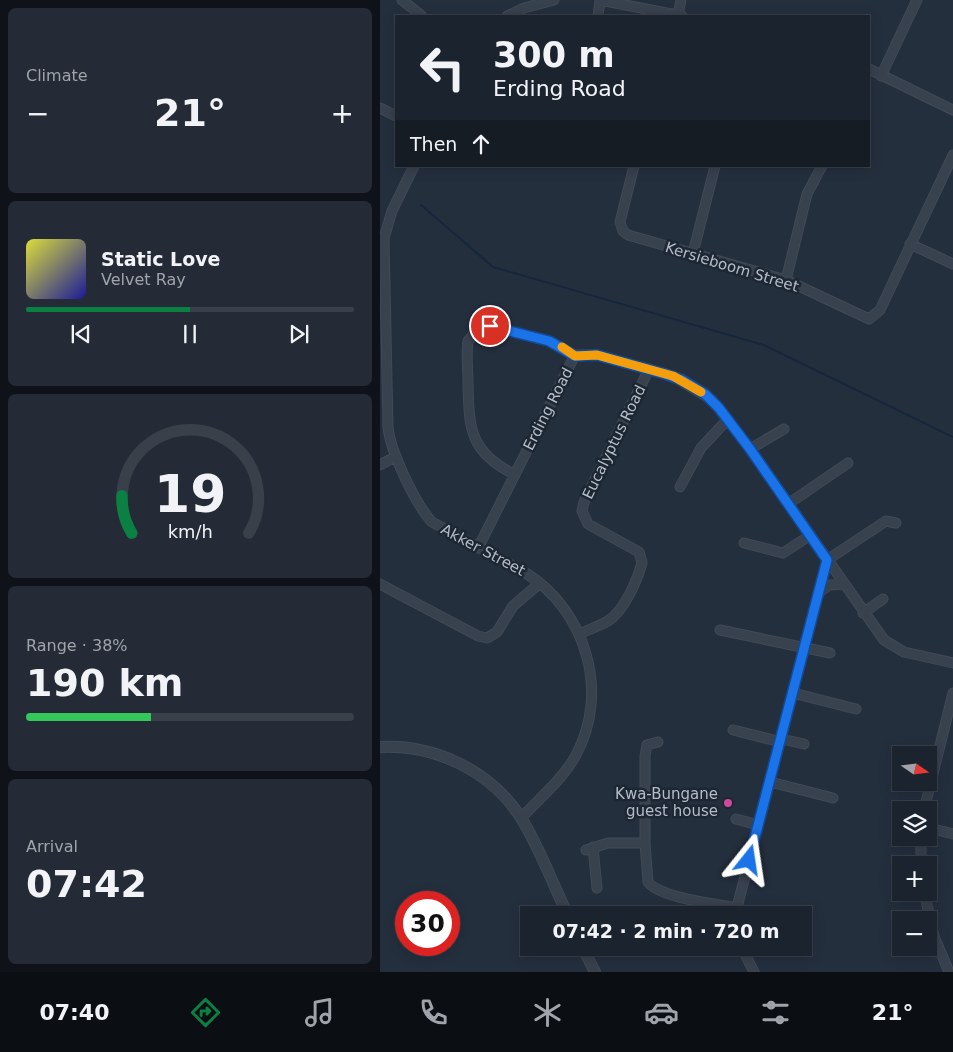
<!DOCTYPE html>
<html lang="en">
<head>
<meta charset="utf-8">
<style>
  body { margin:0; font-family:"DejaVu Sans",sans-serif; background:#242b36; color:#f1f3f6; height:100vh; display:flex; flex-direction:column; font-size:19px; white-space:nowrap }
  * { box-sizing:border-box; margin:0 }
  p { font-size:16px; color:#a0a4aa }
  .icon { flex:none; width:28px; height:28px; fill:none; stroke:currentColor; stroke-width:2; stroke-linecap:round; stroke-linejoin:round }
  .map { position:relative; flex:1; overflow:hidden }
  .sheet { display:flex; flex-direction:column; gap:8px; padding:8px; background:#0f1319; width:380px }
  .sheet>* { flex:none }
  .banner { position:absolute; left:15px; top:15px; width:475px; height:152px; border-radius:0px; box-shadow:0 2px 12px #0003,0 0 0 1px #39404a; background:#1b232e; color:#f1f3f6; overflow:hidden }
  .needle { width:32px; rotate:104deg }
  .buttons { position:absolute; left:512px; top:746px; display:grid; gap:10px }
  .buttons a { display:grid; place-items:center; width:45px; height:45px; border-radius:0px; background:#1b232e; box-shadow:0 2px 12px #0003,0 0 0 1px #39404a; font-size:25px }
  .speed { position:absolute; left:15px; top:891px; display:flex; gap:10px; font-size:25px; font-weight:700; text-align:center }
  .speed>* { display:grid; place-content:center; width:65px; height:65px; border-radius:50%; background:#1b232e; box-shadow:0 2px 12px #0003,0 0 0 1px #39404a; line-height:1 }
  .speed .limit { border:8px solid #d22; background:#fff; color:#111 }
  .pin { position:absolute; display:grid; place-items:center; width:42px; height:42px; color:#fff; margin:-21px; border:2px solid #fff; border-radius:50%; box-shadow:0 1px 5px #0007 }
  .me { position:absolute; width:55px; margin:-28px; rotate:15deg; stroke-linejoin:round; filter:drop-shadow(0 0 4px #0008) }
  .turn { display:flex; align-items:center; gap:18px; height:105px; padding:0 15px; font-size:22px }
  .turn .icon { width:65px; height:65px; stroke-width:2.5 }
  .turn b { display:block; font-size:35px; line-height:42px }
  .then { display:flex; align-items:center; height:48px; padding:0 15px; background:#0003; gap:10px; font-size:19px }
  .big { font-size:38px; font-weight:800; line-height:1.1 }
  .sheet .widget { flex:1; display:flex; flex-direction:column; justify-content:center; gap:8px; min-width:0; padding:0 18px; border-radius:8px; background:#242b36 }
  .sheet .dial { align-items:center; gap:0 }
  .dial svg { height:130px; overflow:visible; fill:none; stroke:#39404a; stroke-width:7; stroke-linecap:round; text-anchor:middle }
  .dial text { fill:#f1f3f6; stroke:none }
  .song { display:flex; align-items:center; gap:15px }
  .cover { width:60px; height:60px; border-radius:8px; background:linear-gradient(135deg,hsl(60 70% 55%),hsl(240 70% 35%)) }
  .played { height:5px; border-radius:2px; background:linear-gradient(90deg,#0b8043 50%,#39404a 50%) }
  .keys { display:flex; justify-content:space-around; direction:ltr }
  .heat { display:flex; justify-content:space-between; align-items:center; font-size:28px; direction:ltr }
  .charge { height:8px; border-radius:4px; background:linear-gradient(90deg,#34c759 38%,#39404a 0) }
  .trip { position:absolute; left:140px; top:906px; width:292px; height:50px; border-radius:0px; background:#1b232e; box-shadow:0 2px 12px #0003,0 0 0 1px #39404a; font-weight:800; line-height:50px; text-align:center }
  .tab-bar { display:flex; height:80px; justify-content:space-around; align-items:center; background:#0b0e12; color:#a0a4aa }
  .tab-bar .icon { width:35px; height:35px }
  .tab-bar .selected { color:#0b8043 }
  .tab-bar b { font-size:22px; color:#f1f3f6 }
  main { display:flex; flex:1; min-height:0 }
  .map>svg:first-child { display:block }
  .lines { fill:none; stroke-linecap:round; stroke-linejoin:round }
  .stream { stroke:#17263c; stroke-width:2 }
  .minor-casing { stroke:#414a57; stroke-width:11 }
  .tertiary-casing { stroke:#414a57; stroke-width:12 }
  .minor { stroke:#38414e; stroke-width:9 }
  .tertiary { stroke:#38414e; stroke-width:10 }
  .route-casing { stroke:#114b97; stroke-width:12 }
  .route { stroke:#1a73e8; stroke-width:9 }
  .slow { stroke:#f59e0b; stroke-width:9 }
  .hotel-dot { fill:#d1479c; stroke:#1d2633; stroke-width:2 }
  .labels { text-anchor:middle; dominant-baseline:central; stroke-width:5; stroke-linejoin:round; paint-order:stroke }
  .street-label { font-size:15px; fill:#b4bcc9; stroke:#1d2633 }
  .poi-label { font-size:15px; fill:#b4bcc9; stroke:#1d2633; text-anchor:end }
</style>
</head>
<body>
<main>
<section class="sheet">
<div class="widget"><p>Climate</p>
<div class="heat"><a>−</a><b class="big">21°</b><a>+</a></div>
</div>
<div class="widget">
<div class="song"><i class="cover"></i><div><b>Static Love</b><p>Velvet Ray</p></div></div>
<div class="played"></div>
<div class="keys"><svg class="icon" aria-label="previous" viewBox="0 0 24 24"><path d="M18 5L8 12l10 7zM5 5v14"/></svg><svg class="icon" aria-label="pause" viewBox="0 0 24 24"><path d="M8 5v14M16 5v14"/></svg><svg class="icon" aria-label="next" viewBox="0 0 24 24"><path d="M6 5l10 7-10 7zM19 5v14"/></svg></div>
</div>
<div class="widget dial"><svg viewBox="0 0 100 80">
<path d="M14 69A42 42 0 1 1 86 69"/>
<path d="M14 69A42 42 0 0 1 8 46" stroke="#0b8043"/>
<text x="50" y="56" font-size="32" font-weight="700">19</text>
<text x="50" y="72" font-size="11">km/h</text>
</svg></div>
<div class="widget"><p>Range · 38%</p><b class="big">190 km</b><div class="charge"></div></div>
<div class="widget"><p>Arrival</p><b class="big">07:42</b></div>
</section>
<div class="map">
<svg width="573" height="972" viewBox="0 0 573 972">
  <rect width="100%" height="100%" fill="#242f3e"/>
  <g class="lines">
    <path class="stream" d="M41,205L113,267L384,345L573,437"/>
    <defs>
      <path id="minor" d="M22,0L42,16
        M220,0L302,16
        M298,15L301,0
        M127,16L144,8L174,0
        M218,16L220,0
        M489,69L573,110
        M501,76L537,0
        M0,108L16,116
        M34,166L12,211L4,238L8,427C10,451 36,505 52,522L146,573C206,611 230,692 196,755C183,779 160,798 141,818
        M254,166L240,222L243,231L248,235L406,280L489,319L500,310L573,155
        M530,244L573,264
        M313,253L335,166
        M406,280L427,194L442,166
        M195,355H217L293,376L332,400L370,449L504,640L524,652L573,663
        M370,449L404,429
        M0,465L15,457
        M135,475C90,451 89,431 88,383C88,370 86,354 88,341L98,329L109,326L169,341L195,355
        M300,487L321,448L348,419
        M408,504L468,463
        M364,543L403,553L429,536
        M98,548L195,355
        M0,584L98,636L107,638L117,632L133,606L160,583
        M438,593L449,585L464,584
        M483,613L503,599
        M340,630L450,653
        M199,634C208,630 219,626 228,621C244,611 257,581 262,563L259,552L208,524L202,511L204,502L269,369
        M413,693L476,709
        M353,730L401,742
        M401,739L424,744
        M278,742L267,745L265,756V843L268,882C280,898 337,904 357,908
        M390,782L453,798
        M544,810L573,693
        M356,819L378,825
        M549,828L573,834
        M213,847L217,888
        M206,850L228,843H265
        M541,865V838
        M544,892L554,936L569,972
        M355,915L447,560L506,521L516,523
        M362,948L374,972"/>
      <path id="tertiary" d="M0,747C55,744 111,771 141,818C159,846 173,885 188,915
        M203,948L215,972"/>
    </defs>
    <use href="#minor" class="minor-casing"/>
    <use href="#tertiary" class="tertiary-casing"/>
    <use href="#minor" class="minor"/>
    <use href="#tertiary" class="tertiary"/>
  </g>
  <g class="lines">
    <defs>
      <path id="route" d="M110,326L169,341L195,356L217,355L285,374L302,380L325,394L339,408L370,449L447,560L369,860"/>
    </defs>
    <use href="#route" class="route-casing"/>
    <use href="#route" class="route"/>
    <path class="slow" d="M182,347L195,356L217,355L293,376L321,392"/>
  </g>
  <circle class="hotel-dot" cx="348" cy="803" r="5"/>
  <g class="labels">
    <g class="street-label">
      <text transform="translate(352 267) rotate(17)">Kersieboom Street</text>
      <text transform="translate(168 409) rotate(-63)">Erding Road</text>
      <text transform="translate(234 442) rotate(-64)">Eucalyptus Road</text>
      <text transform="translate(103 550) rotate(28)">Akker Street</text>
    </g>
    <g class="poi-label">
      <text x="338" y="794">Kwa-Bungane<tspan x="338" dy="17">guest house</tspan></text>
    </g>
  </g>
</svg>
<div class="buttons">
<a><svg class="needle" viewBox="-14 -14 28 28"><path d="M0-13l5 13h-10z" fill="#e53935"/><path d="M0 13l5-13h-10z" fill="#a0a4aa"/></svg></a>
<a><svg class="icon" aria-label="layers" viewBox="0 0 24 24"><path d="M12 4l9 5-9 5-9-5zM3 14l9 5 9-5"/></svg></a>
<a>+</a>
<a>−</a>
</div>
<div class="speed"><div class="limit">30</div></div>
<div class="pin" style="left:110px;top:326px;background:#d93025"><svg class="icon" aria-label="arrive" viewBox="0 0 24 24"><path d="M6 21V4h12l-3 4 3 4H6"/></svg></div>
<svg class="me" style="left:369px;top:860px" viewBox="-20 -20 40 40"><path d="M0-17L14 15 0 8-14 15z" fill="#1a73e8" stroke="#fff" stroke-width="4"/></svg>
<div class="trip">07:42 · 2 min · 720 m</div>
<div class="banner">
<div class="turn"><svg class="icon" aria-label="left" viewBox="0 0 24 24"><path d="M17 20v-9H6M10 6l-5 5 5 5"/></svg><div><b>300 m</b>Erding Road</div></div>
<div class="then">Then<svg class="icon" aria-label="ahead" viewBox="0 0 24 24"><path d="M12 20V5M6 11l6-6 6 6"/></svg></div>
</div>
</div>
</main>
<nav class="tab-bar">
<b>07:40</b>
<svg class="icon selected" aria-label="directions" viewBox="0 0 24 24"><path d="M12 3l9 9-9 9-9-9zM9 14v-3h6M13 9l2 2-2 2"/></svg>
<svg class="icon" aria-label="music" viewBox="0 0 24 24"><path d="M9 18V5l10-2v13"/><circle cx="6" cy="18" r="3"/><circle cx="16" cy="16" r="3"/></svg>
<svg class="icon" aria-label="phone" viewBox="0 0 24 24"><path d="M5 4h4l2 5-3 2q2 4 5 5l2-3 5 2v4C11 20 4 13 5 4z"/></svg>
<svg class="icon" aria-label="climate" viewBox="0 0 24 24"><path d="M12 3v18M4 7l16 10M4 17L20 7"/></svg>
<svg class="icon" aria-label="car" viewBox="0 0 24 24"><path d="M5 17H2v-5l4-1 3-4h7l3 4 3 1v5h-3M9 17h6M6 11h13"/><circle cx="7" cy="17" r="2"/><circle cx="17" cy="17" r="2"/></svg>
<svg class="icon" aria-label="filters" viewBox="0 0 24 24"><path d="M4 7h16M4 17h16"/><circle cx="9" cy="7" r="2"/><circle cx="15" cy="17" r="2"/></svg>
<b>21°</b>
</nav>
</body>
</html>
